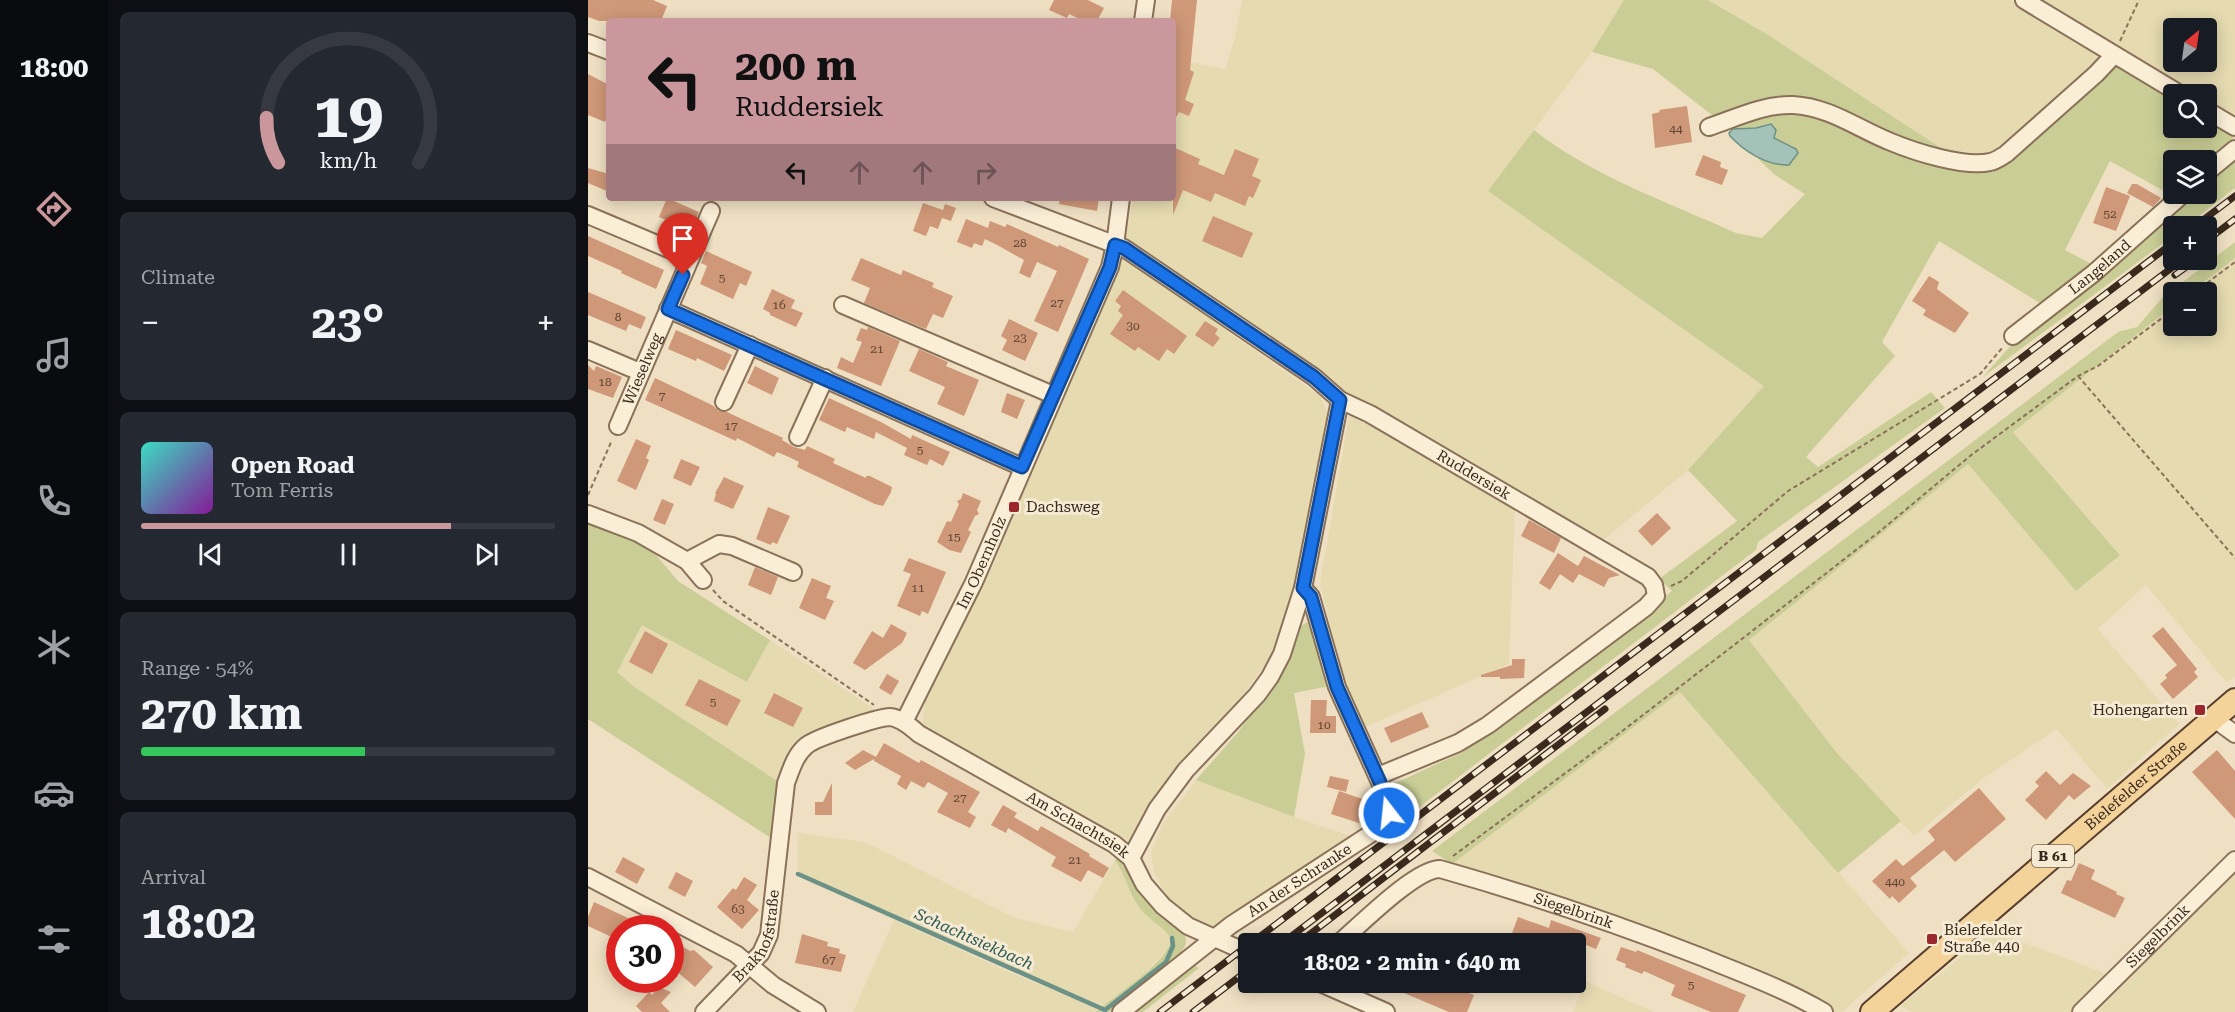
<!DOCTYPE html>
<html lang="en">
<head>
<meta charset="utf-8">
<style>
  body { margin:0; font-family:"Roboto Serif",serif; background:#242831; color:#f1f3f6; height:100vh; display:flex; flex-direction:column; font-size:22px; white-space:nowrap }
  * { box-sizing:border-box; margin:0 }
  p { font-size:20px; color:#9ea1a6 }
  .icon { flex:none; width:33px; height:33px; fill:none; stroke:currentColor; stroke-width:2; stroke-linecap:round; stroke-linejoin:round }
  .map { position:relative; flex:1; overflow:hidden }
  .side { display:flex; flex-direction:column; gap:12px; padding:12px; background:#0d0f14; width:480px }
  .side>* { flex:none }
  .top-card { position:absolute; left:18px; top:18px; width:570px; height:183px; border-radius:6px; box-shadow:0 3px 15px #0003; background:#ca979c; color:#111; overflow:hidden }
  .needle { width:39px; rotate:29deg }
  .buttons { position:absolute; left:1575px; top:18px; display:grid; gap:12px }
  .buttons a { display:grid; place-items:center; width:54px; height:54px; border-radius:6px; background:#171b24; box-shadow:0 3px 15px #0003; font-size:30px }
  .speed { position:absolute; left:18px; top:915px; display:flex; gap:12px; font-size:30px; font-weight:700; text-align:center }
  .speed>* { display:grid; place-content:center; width:78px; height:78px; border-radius:50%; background:#171b24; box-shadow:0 3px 15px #0003; line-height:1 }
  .speed .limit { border:9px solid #d22; background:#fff; color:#111 }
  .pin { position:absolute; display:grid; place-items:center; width:51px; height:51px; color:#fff; margin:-62px -26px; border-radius:50% 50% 50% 0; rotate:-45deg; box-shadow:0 0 6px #0007 }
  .pin .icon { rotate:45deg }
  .me { position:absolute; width:66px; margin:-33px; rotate:344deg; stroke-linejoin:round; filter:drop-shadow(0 0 4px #0008) }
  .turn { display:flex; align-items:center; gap:21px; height:126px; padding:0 30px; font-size:27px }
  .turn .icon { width:78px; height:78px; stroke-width:2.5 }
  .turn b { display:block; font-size:42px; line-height:51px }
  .lanes { display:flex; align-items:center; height:57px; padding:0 30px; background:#0003; justify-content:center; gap:30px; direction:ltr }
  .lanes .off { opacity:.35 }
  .big { font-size:45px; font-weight:700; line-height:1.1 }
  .side .tile { flex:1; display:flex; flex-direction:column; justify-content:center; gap:9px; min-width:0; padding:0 21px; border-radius:9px; background:#242831 }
  .side .dial { align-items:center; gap:0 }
  .dial svg { height:156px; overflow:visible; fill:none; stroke:#363941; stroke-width:7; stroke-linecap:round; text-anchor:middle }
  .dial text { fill:#f1f3f6; stroke:none }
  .song { display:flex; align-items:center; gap:18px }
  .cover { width:72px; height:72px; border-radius:9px; background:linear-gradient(135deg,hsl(170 70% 55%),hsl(290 70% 35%)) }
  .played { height:6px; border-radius:3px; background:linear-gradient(90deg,#ca979c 75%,#363941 75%) }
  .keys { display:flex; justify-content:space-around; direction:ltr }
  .heat { display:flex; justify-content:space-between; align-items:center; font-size:33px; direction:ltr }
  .charge { height:9px; border-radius:4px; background:linear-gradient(90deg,#34c759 54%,#363941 0) }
  .trip { position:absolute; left:650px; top:933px; width:348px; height:60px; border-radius:6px; background:#171b24; box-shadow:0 3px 15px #0003; font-weight:700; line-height:60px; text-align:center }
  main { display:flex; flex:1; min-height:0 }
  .tab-bar { display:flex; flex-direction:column; width:108px; justify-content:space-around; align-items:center; background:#090b0e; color:#9ea1a6 }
  .tab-bar .icon { width:42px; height:42px }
  .tab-bar .current { color:#ca979c }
  .tab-bar b { font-size:27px; color:#f1f3f6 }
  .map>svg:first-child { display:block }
  .farmland { fill:#e5dab0; fill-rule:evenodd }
  .green { fill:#cace96 }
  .water { fill:#a5c2b8; stroke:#6c9186; stroke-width:1.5 }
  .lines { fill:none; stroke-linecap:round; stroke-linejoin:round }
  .stream { stroke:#6c9186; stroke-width:4.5 }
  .building { fill:#cf9878 }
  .minor-casing { stroke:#8a7159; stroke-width:20 }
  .major-casing { stroke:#583f2d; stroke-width:26 }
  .path { stroke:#8a7159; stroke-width:2; stroke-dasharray:4.5 3; stroke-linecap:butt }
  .minor { stroke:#faeed7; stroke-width:16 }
  .major { stroke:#f4d39a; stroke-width:22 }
  .rail-casing { stroke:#3a2a1e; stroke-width:7 }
  .rail { stroke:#f6ead3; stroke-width:4.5; stroke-dasharray:14; stroke-linecap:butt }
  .route-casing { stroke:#114b97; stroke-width:15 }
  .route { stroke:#1a73e8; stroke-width:10 }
  .poi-dot { fill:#9b272e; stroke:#f6ead3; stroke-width:2 }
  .labels { text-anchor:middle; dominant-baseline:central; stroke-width:6; stroke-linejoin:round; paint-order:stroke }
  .number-label { font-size:12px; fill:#5f4634 }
  .shield { fill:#f6ead3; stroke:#726454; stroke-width:1.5 }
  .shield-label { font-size:14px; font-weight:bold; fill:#3a2a1e }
  .street-label { font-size:15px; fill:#3a2a1e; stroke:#f6ead3 }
  .poi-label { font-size:15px; fill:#3a2a1e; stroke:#f6ead3; text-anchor:start }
  .water-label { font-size:16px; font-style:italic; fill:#2c5a55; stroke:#f6ead3 }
</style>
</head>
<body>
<main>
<nav class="tab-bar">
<b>18:00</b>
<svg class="icon current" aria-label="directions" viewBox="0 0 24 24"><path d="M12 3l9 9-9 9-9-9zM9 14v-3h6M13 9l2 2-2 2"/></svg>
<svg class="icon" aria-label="music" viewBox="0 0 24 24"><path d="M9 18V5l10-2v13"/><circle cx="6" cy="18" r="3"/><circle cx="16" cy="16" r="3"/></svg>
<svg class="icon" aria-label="phone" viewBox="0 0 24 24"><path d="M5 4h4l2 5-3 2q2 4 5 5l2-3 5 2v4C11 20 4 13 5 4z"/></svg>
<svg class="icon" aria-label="climate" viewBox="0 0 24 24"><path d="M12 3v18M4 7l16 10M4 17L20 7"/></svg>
<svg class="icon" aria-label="car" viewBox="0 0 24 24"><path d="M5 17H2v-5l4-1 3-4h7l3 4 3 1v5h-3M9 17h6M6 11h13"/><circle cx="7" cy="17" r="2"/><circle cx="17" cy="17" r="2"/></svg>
<svg class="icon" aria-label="filters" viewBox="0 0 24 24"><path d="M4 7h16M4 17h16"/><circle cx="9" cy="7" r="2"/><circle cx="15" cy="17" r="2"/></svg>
</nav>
<section class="side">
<div class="tile dial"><svg viewBox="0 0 100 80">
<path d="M14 69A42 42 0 1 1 86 69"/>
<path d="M14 69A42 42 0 0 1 8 46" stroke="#ca979c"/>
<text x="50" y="56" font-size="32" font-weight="700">19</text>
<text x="50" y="72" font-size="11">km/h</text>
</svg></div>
<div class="tile"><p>Climate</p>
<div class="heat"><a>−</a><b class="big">23°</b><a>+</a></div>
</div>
<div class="tile">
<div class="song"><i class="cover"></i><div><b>Open Road</b><p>Tom Ferris</p></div></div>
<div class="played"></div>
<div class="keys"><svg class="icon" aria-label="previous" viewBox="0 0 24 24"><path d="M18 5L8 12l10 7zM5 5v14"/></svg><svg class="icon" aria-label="pause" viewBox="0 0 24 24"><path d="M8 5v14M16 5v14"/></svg><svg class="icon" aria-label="next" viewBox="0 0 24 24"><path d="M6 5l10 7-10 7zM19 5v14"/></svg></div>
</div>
<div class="tile"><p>Range · 54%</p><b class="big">270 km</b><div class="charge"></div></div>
<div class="tile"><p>Arrival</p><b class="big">18:02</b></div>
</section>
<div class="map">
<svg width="1647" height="1012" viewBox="0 0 1647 1012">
  <rect width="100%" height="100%" fill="#efe0c3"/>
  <path class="farmland" d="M654,0H1036L1004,52L901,191L1177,386L1100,470L1012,543L756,396L650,322L640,332L732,396L743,419L715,561L686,651L650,703L600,758L568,798L539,844L346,735L335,724L336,705L405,566L487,368L533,265L545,198H585V59L637,69L647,38Z
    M1120,0H1424L1519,57L1416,148L1378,157L1350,146L1177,33Z
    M1448,0H1647V122L1619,105L1618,94H1602ZM1586,28H1618V62H1586Z
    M1647,258V676L1639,683L1558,585L1510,629L1591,724L1519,789L1469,729L1393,780L1326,836L1249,753L1161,640L1380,463L1488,591L1532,554L1425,432L1585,306L1586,326H1618V292H1603Z
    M762,410L927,506L921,664L773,729L756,683L732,583Z
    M54,625L159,682L182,640L286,709L285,716L219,736L194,784L45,686L29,672Z
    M1092,691L1321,953L1254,1012H1248L1221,998L1056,927L864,864Z
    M608,780L706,817L769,838L628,929L606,920L578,895L566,873L563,853L574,825Z
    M210,833L277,842L427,918L485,932L527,860L537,873L542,889L560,918L579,930L584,940L581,947L551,979L514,1006L403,959L210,872Z
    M1647,868V1012H1502Z
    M306,920L423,973L512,1008L508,1012H265Z
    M1405,931L1524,976L1486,1012H1325L1312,1006Z
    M997,981L1066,1012H985Z"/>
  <path class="green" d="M1036,0H1120L1177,33L1350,146L1401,170L1528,63L1585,97L1586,128H1618L1619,117L1641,131L1645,138L1643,146L1619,167L1618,160H1586L1585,196L1522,161L1477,250L1507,266L1455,305L1351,241L1294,342L1307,356L1218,457L1230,467L1343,392L1357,408L1170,542L1168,550L813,821L801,786L875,752L1084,591L1071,579L1149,521L1100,470L1176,386L900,191L946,130C1002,175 1082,203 1148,233L1174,238L1217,194L1187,175L1166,155L1196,165H1201L1210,153C1201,144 1195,145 1186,138V135L1168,128L1143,130L1065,69L1004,52Z
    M1647,155V188L1598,226H1586L1585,236L1395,377L1424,344L1518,268L1602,194H1618L1619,178Z
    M1647,242V258L1603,292H1586L1585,306L1425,432L1532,555L1488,591L1380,464L1161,640L1249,753L1313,821L1250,873L1092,692L864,864L844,851L1530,332L1549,327L1574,298Z
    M0,521L63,549L90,581L182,640L159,682L54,625L29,672L45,686L194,784L186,840L0,719Z
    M724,620L742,686L706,693L717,754L706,817L608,780L651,731L684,685L710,627Z
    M529,857C545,878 561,904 581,922C588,928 599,931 598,941C598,959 537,1000 521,1012H508C529,993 575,966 584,940C576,925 560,921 551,907C540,892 538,875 527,860Z
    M604,964L611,968L555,1012H543Z"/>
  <path class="water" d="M1183,124L1188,130L1186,138L1208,149L1210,153L1201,165C1178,166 1155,150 1142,136L1141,133L1145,129L1168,128Z"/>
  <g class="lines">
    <path class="stream" d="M210,874L517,1010L578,962L585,946L584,938"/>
  </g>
  <path class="building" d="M0,0H65L79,6L73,21H11L0,17Z
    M466,0H500L516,8L509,21H496L481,14L479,18L461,10Z
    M584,0H609L602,70L606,72L597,100L606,104L601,116L591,112L585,122V21H582Z
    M0,74L21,85V112L17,122L0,115Z
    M1099,106L1104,142L1067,148L1064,114L1072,112L1071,110Z
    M585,147L612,159L610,164L636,175L647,149L671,159L664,176L673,180L665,198L661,196L657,206L627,193L623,202L595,190L585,215Z
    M1115,155L1133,162L1132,167L1140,170L1134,185L1107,175Z
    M0,168L21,174V192L0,183Z
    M1544,184H1549L1573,198L1565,207L1539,193Z
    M1518,187L1542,196L1528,231L1505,223Z
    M79,198L111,212L106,224L98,220L93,226L71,217Z
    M472,198H511L509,211L471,204Z
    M335,203L355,210L357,204L368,208L363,221L354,218L350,229L342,226L338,236L325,231Z
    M625,216L665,233L654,258L614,241Z
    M378,219L400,228L402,221L417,227L419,224L470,247L471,245L501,259L470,332L446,321L469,271L449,262L442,278L431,273L436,260L411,246L397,239L394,246L386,243L384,248L369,242Z
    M0,236L76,270L68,289L33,273L34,271L0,256Z
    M118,251L164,272L158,286L152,283L145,299L112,284L119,266L113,263Z
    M273,258L313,275L315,270L331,277L346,283L344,287L365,296L355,318L345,314L338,329L276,303L282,288L263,280Z
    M1341,276L1351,282L1349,289L1381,313L1367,333L1335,315L1338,310L1324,301Z
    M184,289L207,300L203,308L215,313L208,327L182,315V313L175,309Z
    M535,290L599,336L586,354L579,349L571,361L550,347L547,351L522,334L535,315L530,311L533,306L527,301Z
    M0,292L58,317L53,329L41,324L38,331L0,315Z
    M421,319L450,333L437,361L414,350L419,340L413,336Z
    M617,321L630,329L627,334L632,338L625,347L607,335Z
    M280,327L312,341L293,386L249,368L253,357L265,363L274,342L268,340L273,328L279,330Z
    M88,330L144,355L136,371L109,358L108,361L80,349Z
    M331,349L360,362L358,366L391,380L376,416L349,404L357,387L321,371Z
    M0,365L6,371L8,366L34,377L25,398L0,389Z
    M167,366L191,378L184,395L159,383Z
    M67,378L124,405L131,411L139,412L195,438L194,440L206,447L217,450L219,446L247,459L245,463L278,478V476H282L304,487L303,492L295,506L287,504L209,467L211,462L201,457L189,452L186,457L149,438L148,441L57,400Z
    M419,393L437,400L429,419L413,412Z
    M241,398L293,422L323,439L324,435L362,452L355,466L342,459L339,465L316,455L319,448L288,432L286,439L259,427L257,432L231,420Z
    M48,439L63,446L58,458L61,460L48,490L29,481Z
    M93,459L112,467L103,486L85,478Z
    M136,477L156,486L145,509L126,501L128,494L127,493Z
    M375,493L393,501L389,510L391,514L387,516L380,530L383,532L373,553L361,550L349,542L359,521L363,522L371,504L369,501L373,499Z
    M74,499L86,504L77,525L65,520Z
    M180,507L202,516L189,544L184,542L183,545L168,539Z
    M1069,513L1083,528L1064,546L1050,531Z
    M941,520L973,538L966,553L933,536Z
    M970,553L990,566L996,556L1032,575L1021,578L1016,587L991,574L985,583L972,574L962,590L951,583Z
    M321,558L358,572L340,614L334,611L332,616L309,606L323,574L315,571Z
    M167,567L190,577L183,595L160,585Z
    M224,578L243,586L238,598L246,601L237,620L211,608Z
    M303,624L319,633L314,643L277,670L265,663L284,631L295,638Z
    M1575,627L1609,669L1606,672L1610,677L1585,699L1572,684L1579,678L1577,675L1589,665L1564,636Z
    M57,631L80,644L64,674L41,662Z
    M924,659H937L936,678L912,679V677H893V675L924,665Z
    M299,674L311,681L303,695L291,688Z
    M111,679L153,700L139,726L97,705Z
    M186,693L215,708L205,727L176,713Z
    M723,700H739L738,716H748V733H722Z
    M834,712L841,727L803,743L796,728Z
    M296,743L331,763L333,760L392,792L380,812L388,817L382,828L349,812L360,793L340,782L336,788L323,781L318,790L309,784L313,776L286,761V759L267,770L257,763L275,750L288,757Z
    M1629,750L1647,771V819L1604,772Z
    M1458,771L1472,785L1485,773L1503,786L1486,800L1481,795L1458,820L1437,800L1451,786L1447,782Z
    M742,776L761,780L758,792L739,787Z
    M244,783V815H227V802H235Z
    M1391,788L1418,819L1367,862L1356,850L1322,878L1329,886L1311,903L1304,896L1302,899L1284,881L1308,859L1315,866L1347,840L1340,831Z
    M751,791L783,802L777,825L743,814Z
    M415,805L429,813L426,817L450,831L453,826L502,854L501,856L521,868L515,878L500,870L493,882L463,866L468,857L420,828L418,833L403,825Z
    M35,857L57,869L49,884L27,872Z
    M1491,863L1507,870L1503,879L1529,892L1528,894L1537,898L1527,918L1473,893L1479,880L1483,881Z
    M88,872L105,881L97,897L80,888Z
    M156,877L169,885L159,900L171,910L154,929L129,907L145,888L148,890Z
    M6,902L40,918L35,928H32L30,940L0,926V917Z
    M930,917L961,928L963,920L1013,938L1008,949L993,943L920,944Z
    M214,934L240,942L239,946L252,949L251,953L258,955L253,972L207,963Z
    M92,945L102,951L106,950L125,967L107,987L86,969L92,962L86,957Z
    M1033,947L1048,952L1049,950L1158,995L1150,1012H1123L1084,996L1083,995L1087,985L1056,971L1054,974L1037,967L1038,964L1028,960Z
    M790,982H855L886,995L879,1012H861Z
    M71,987L83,992L73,1003L82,1012H54L48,1006L61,992L64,995Z"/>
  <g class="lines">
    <defs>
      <g id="minor">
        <path d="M1436,0L1592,94"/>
        <path d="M555,21L558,0"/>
        <path d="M0,43L21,51"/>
        <path d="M1618,110L1647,127"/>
        <path d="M1121,127C1148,118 1176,104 1205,105C1242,107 1270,129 1303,142C1327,152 1377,168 1402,162C1408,161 1413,157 1418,154L1508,74L1526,55"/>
        <path d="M1618,173L1647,149"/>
        <path id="s1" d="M405,198L536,248L726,377L752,400L782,414L1060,577L1066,585L1068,596L1058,607L900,725L870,743L790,776"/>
        <path d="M0,215L102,258"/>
        <path d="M255,305L465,395"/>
        <path d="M80,309L434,467"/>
        <path id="s2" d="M1425,336L1506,273L1595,194"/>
        <path d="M0,350L52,372"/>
        <path d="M136,402L162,345"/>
        <path id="s3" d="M30,426L123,211"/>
        <path d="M210,437L237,378"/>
        <path d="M0,514L50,533L99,561L115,580"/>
        <path d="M99,561L131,544L144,546L205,572"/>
        <path d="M1625,718L1647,734"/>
        <path id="s4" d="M316,722L386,582L522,267L527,245L533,198"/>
        <path d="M543,858L569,809L598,770L669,695L682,677L694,654L715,588L752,400"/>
        <path d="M0,877L148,954L185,985L229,1012"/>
        <path id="s5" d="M750,944C771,926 827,869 852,869C940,894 1026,923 1111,956C1153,973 1197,989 1236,1012"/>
        <path d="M730,982L798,1012"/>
        <path id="s6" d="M116,1012L173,953L181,935L198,783C203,770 207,755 218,746C226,738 291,717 302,717C313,718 323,727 331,734L526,844L543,858L556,884L575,906L600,926L660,953"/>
        <path id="s7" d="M533,1012L643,925L790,829C799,819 801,814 800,800L749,687L723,597L715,588"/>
        <path id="s8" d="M1493,1012L1647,860"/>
      </g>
      <g id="major">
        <path id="s9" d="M1284,1012L1647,700"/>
      </g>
    </defs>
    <use href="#minor" class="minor-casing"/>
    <use href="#major" class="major-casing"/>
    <path class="path" d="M1532,41L1551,0
      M1607,292L1647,262
      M1490,376L1647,558
      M0,495L24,440
      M1083,586L1094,581L1200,491L1392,374L1415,347
      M125,590L135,601L286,705
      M865,856L1029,735L1150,642L1291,532L1382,456L1490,376L1510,366L1586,309"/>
    <use href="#minor" class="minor"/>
    <use href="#major" class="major"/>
    <defs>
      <path id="rail" d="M1607,226L1647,196
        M1618,241L1647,219
        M1587,275L1608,260
        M662,944L1586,242
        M693,944L1594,260
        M709,944L1017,709
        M572,1012L660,945
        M605,1012L660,970"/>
    </defs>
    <use href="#rail" class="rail-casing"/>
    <use href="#rail" class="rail"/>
  </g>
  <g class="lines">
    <defs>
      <path id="route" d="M95,275L80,309L434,467L522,267L527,245L536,248L726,377L752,400L715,588L723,597L749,687L800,800L801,813"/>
    </defs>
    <use href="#route" class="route-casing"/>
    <use href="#route" class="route"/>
  </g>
  <g class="poi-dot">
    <rect x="420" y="501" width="12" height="12" rx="3"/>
    <rect x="1606" y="704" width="12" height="12" rx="3"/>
    <rect x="1338" y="933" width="12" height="12" rx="3"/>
  </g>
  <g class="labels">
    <g class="number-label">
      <text x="1088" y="129">44</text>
      <text x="1522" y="214">52</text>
      <text x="432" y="243">28</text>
      <text x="134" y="278">5</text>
      <text x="469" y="303">27</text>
      <text x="191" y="305">16</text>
      <text x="30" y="317">8</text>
      <text x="545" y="326">30</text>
      <text x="432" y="338">23</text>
      <text x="289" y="349">21</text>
      <text x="17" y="382">18</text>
      <text x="74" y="396">7</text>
      <text x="143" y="426">17</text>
      <text x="332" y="450">5</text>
      <text x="366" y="537">15</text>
      <text x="330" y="588">11</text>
      <text x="125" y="702">5</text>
      <text x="736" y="725">10</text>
      <text x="372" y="798">27</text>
      <text x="487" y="860">21</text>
      <text x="1307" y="882">440</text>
      <text x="150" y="909">63</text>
      <text x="241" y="960">67</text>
      <text x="1103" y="985">5</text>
    </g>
    <rect class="shield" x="1444" y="845" width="42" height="22" rx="4.5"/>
    <g class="shield-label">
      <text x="1465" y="856">B 61</text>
    </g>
    <g class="street-label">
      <text stroke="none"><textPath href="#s2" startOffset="111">Langeland</textPath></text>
      <text stroke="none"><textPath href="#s3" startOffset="62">Wieselweg</textPath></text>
      <text stroke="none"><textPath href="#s1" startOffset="558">Ruddersiek</textPath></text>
      <text stroke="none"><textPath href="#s4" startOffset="177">Im Obernholz</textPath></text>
      <text stroke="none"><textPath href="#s9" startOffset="348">Bielefelder Straße</textPath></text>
      <text stroke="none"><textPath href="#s6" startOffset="604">Am Schachtsiek</textPath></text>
      <text stroke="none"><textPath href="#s7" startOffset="222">An der Schranke</textPath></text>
      <text stroke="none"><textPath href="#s5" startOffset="268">Siegelbrink</textPath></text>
      <text stroke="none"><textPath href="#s6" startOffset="96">Brakhofstraße</textPath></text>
      <text stroke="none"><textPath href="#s8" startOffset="108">Siegelbrink</textPath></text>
    </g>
    <g class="poi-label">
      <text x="438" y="507">Dachsweg</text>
      <text x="1600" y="710" text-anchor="end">Hohengarten</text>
      <text x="1356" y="930">Bielefelder<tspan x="1356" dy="17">Straße 440</tspan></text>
    </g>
    <g class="water-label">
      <text transform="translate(386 939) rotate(24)">Schachtsiekbach</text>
    </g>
  </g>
</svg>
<div class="buttons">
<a><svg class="needle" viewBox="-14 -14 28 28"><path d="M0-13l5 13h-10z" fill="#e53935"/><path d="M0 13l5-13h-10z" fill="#9ea1a6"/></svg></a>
<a><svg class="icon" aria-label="search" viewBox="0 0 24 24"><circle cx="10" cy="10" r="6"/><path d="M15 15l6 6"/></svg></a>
<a><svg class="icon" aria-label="layers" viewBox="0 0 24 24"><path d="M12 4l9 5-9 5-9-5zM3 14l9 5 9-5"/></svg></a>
<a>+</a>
<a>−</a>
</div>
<div class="speed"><div class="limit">30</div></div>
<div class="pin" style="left:95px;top:275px;background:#d93025"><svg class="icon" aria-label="arrive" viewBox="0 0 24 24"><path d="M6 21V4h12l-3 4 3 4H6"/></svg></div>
<svg class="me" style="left:801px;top:813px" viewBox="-20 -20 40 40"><circle r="17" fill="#1a73e8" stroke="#fff" stroke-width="3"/><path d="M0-11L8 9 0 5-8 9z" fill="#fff"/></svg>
<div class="trip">18:02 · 2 min · 640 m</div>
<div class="top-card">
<div class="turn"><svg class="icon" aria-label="left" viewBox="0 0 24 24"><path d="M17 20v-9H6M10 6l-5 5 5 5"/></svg><div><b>200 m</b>Ruddersiek</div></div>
<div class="lanes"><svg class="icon" aria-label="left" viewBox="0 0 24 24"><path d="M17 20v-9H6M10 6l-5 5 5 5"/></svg><svg class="icon off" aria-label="ahead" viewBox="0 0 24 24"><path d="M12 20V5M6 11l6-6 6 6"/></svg><svg class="icon off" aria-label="ahead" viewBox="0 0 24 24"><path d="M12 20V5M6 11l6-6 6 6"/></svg><svg class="icon off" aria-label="right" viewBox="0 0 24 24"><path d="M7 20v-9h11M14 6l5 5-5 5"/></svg></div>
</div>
</div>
</main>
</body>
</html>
